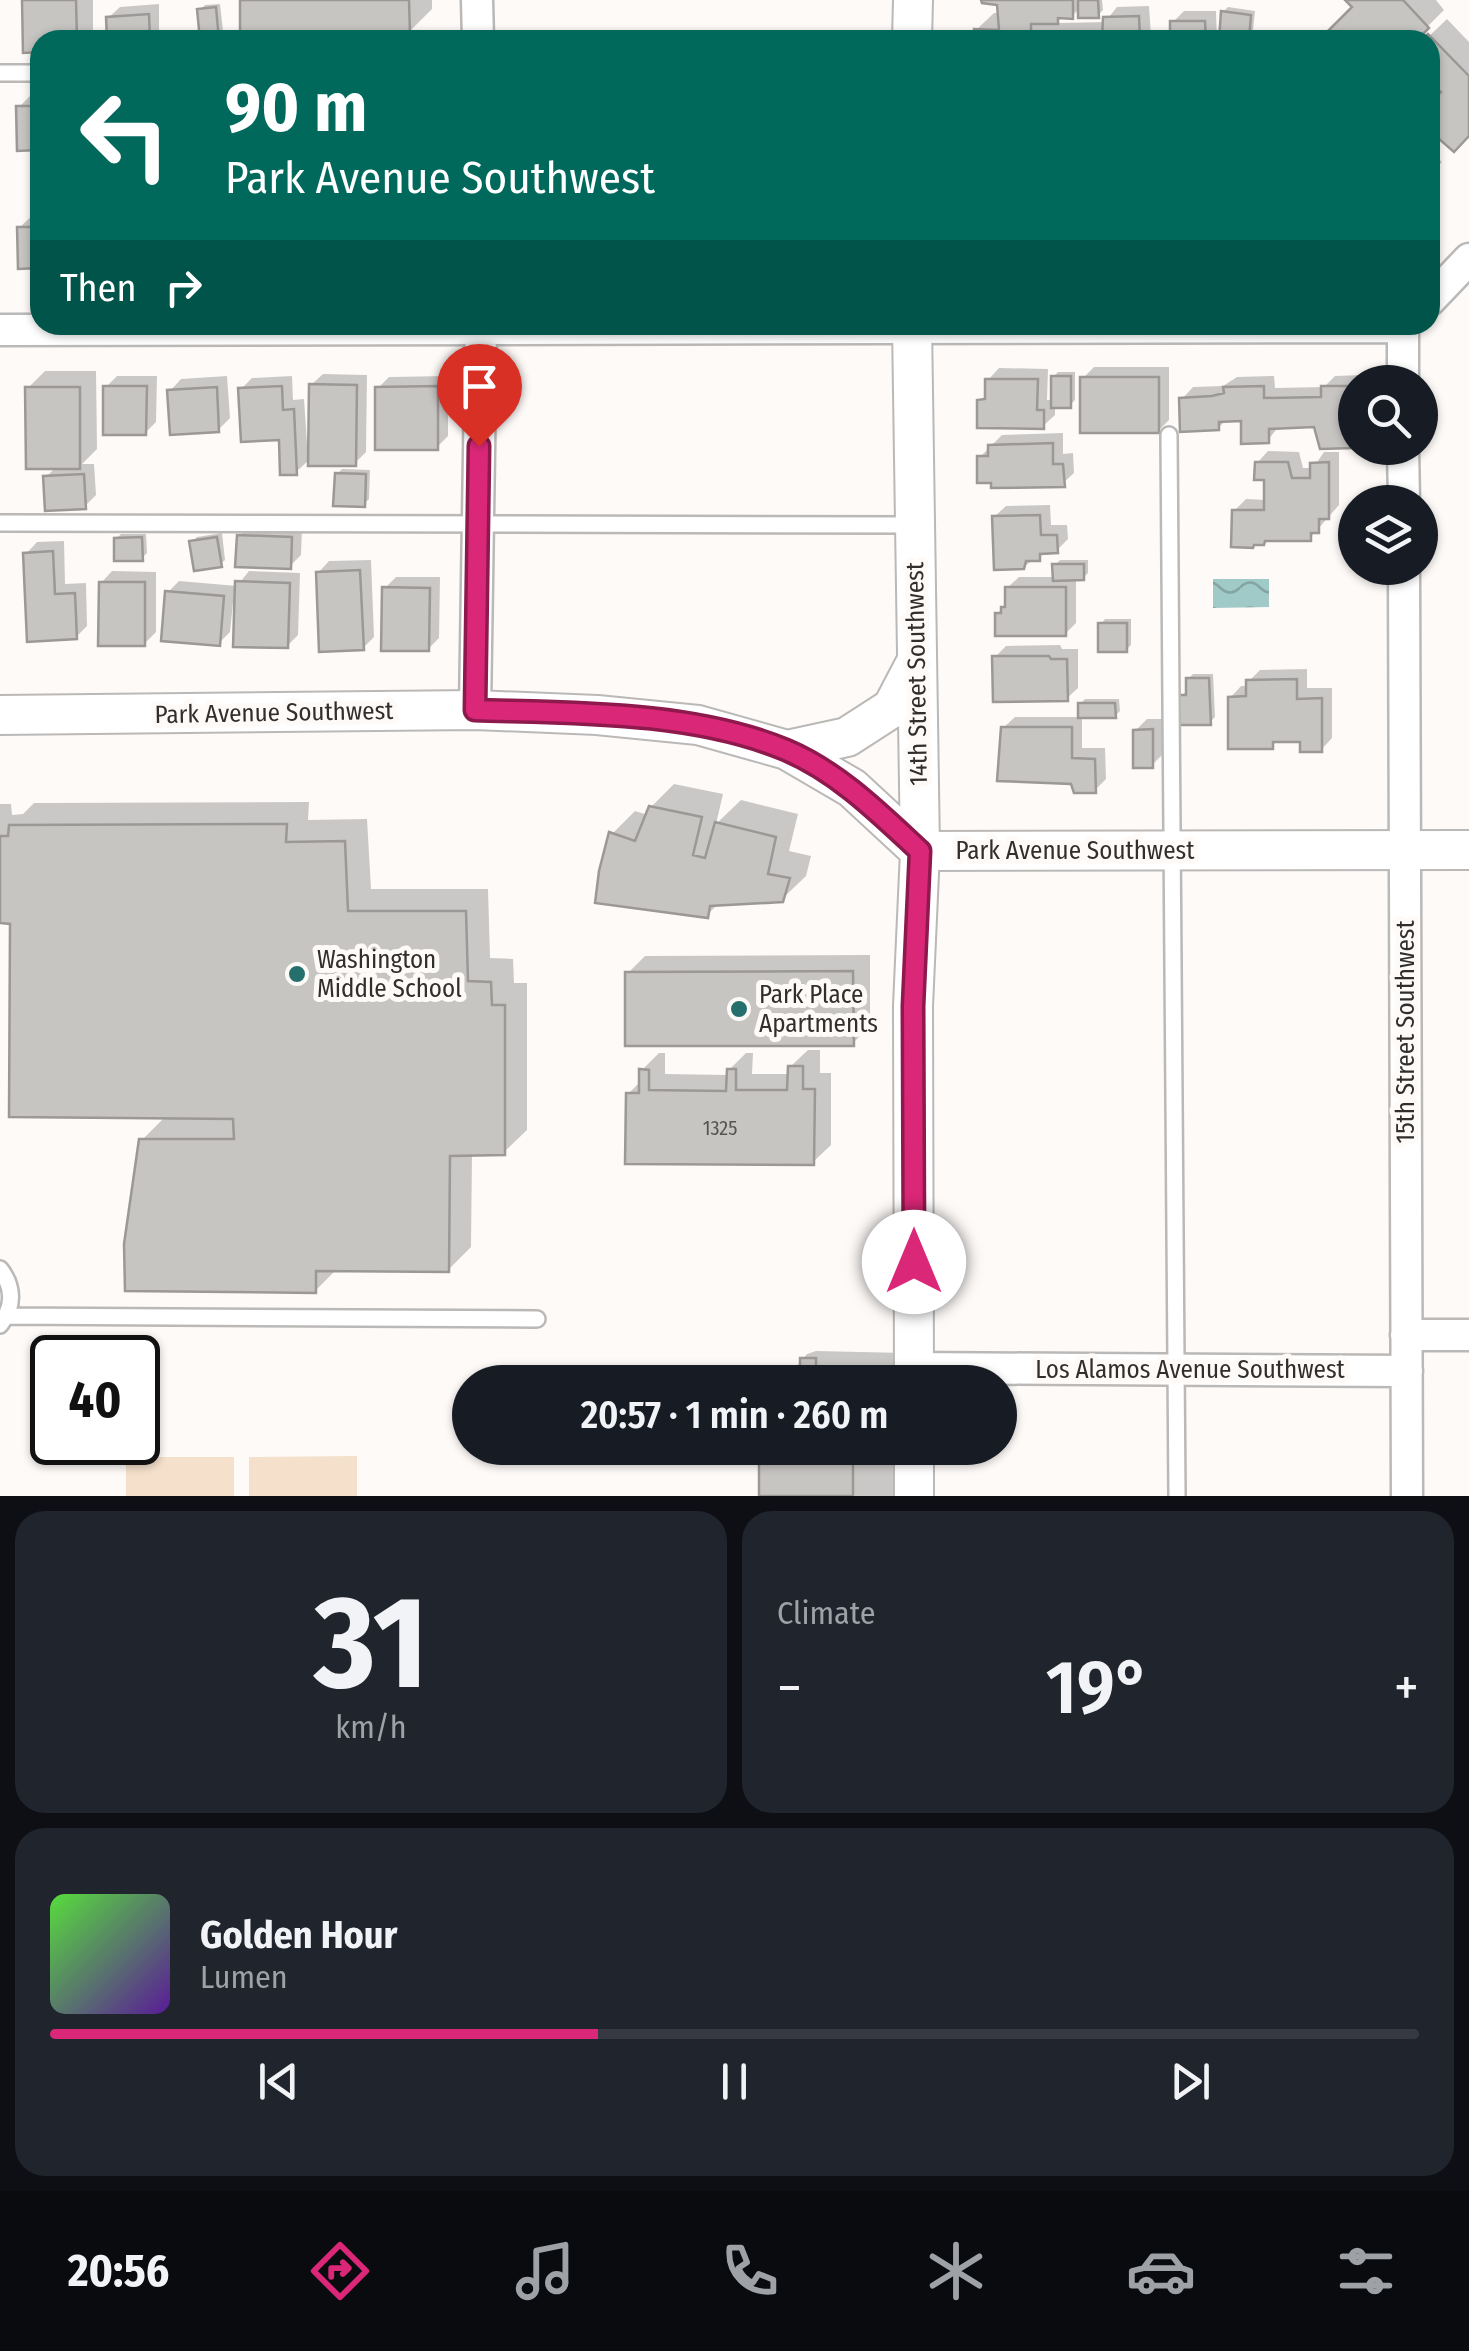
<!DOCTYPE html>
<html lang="en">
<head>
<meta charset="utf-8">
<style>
  body { margin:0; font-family:"Fira Sans Condensed",sans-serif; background:#20242c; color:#f1f3f6; height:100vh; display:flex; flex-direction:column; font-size:38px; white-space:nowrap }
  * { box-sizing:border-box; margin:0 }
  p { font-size:32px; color:#9ea1a6 }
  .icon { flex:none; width:55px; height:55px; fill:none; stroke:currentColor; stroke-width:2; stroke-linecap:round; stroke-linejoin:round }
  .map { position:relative; height:1496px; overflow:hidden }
  .details { display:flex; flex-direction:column; gap:15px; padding:15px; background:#0d0f14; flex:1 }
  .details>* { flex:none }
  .hud { position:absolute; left:30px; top:30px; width:1410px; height:305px; border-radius:30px; box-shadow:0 2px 8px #0004; background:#00695c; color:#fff; overflow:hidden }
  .controls { position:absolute; left:1338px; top:365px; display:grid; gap:20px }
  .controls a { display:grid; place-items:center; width:100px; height:100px; border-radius:50%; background:#171b24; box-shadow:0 2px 8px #0004; font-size:50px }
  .speed { position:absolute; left:30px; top:1335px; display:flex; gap:20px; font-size:50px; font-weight:700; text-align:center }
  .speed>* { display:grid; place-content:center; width:130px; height:130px; border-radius:50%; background:#171b24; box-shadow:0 2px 8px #0004; line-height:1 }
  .speed .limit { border:5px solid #111; border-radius:15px; background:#fff; color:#111 }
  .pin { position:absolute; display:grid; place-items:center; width:85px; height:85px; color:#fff; margin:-102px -42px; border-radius:50% 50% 50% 0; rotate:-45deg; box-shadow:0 0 10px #0007 }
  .pin .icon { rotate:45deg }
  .me { position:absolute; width:110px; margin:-55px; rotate:0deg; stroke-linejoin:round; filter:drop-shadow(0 0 8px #0008) }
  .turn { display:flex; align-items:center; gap:35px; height:210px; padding:0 30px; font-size:45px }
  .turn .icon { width:130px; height:130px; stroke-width:2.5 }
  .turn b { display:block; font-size:70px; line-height:85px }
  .then { display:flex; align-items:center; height:95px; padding:0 30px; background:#0003; gap:20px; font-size:38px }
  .big { font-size:75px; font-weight:600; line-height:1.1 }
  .details .tile { flex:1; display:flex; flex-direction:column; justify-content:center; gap:15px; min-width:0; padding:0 35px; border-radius:30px; background:#20242c }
  .details .dial { align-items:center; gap:0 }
  .dial b { font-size:130px; line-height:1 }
  .song { display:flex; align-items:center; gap:30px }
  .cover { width:120px; height:120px; border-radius:15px; background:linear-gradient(135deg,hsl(110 70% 55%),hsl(270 70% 35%)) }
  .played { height:10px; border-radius:5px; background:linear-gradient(90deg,#db2777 40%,#363941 40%) }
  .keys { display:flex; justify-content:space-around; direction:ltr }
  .heat { display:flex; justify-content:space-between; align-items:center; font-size:55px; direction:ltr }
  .details .tiles { flex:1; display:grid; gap:15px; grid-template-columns:1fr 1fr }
  .tile:last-child { grid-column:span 2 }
  .trip { position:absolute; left:452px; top:1365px; width:565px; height:100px; border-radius:50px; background:#171b24; box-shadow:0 2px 8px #0004; font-weight:600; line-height:100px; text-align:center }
  .tab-bar { display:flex; height:160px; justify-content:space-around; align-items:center; background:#090b0e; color:#9ea1a6 }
  .tab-bar .icon { width:70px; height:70px }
  .tab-bar .selected { color:#db2777 }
  .tab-bar b { font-size:45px; color:#f1f3f6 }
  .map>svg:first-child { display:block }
  .grass { fill:#f4e0cb }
  .water { fill:url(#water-waves) }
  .shadow { fill:#0003 }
  .building { fill:#c7c5c2; stroke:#9b9896; stroke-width:2.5 }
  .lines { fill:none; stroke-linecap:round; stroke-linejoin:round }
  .service-casing { stroke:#bbb9b7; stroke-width:20 }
  .minor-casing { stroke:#bbb9b7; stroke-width:35 }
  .tertiary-casing { stroke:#bbb9b7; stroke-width:42 }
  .service { stroke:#fff; stroke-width:15 }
  .minor { stroke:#fff; stroke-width:30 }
  .tertiary { stroke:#fff; stroke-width:38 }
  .route-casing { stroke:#8e194d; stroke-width:25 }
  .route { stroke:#db2777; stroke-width:18 }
  .poi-dot { fill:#25706d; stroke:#fdfaf8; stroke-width:4 }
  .labels { text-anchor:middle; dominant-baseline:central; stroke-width:10; stroke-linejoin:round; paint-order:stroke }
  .number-label { font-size:20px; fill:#565453 }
  .street-label { font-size:25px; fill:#302f2e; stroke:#fdfaf8 }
  .poi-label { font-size:25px; fill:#302f2e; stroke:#fdfaf8; text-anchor:start }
</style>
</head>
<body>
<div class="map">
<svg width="1469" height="1496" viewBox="0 0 1469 1496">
  <defs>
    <pattern id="water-waves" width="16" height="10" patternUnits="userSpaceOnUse" patternTransform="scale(2.5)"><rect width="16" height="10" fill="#a0cac7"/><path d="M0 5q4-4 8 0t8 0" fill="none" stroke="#83a4a2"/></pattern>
  </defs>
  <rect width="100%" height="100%" fill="#fdfaf8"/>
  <path class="grass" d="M357,1456V1496H249V1457Z
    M126,1457H234V1496H126Z"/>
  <path class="water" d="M1213,579H1269V607L1213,608Z"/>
  <path class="shadow" d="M26,0H93V31L85,40H40V50Z
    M242,0H432V9L409,32Z
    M984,0H1102L1103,10L1098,15L1081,7L1072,16H1062L1056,23L1105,22L1117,7L1149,6L1151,36L1147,40H976V30L994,13H1000L999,3Z
    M1349,0H1436L1444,10L1414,40H1337L1355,6Z
    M159,4V40H109L108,18L120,7Z
    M220,4L224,40H203L200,10L205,5Z
    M1228,7L1255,11L1252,40H1221L1223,12Z
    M1184,11H1216L1217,40H1173V22Z
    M1447,19L1469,42V133L1430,128V108L1444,92L1430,78V40H1425Z
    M36,90H40V147L19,107Z
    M1430,151L1442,162L1430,175Z
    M37,211H40V265L19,228Z
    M1094,367H1169V420L1158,431L1083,378Z
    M999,368L1048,369L1047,400H1053V377L1058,372H1075V400L1070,405L1055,406V415L1043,426L980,401L988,393V380Z
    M45,371H96L97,449L82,464H94L96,495L85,506L46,477L56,467L28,388Z
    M323,374L367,375L366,452L355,463L311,458L296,472L281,437L241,389L252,378L292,376L293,400L304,399L307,443H311V385Z
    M1363,375V382H1355L1353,446L1316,425L1279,426L1268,440L1243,419H1227L1218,428L1182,399L1193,387L1223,386L1237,377L1274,376L1275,388L1324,387L1335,376Z
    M117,376H157L156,422L145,433L106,387Z
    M227,376L230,418L218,430L170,391L181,379Z
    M448,376V436L437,447L378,388L389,377Z
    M1063,433V454L1073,453L1074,473L1062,484L979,458L1002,435Z
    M1268,451L1299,452L1303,468H1313L1324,452H1339V505L1310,538L1234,511L1246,499L1267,500V478L1257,463Z
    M342,469L370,470L369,499L364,504L337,474Z
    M1050,505L1051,525H1067L1068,539L1057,550L1047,551L1023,567L994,517L1006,506Z
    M250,525L302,527L301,555L290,566L239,536Z
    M222,533L225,560L220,564L192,542L197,537Z
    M121,534H146L147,553L142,558L116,539Z
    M64,541L65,584L86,583L87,626L76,637L26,554L37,542Z
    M371,560L374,637L363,648L318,573L329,561Z
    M1060,560H1088V573L1083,578H1076V623L1065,634L997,614L1007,604V588L1019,577H1055V565Z
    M112,571L156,572V632L144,644L101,583Z
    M249,571L300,573L298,635L287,646L233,603L230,632L219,643L168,592L179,581L237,586Z
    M396,577H440L439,638L428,649L385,588Z
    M1105,619H1131V645L1126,650L1101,624Z
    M1060,645L1062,649H1078V688L1066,699L995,657L1006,646Z
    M1307,669V688H1332V738L1321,750L1302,739H1279L1272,746L1230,698L1241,686H1249V681L1260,670Z
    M1193,674H1213L1215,717L1210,722L1179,696L1189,691L1188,679Z
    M1085,699H1119L1120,711L1115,716H1082V748H1105L1106,779L1095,790L1073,781L1003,728L1015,717H1081L1080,704Z
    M1147,719H1163V754L1152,765L1135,731Z
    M674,784L723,794L716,824L741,800L798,814L789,851L811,856L806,876L782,899L719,903L707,915L612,834L635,811L648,815L651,807Z
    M309,802L308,820L367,819L371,889H488L490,958L513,959L514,983H527V1130L503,1153H472L471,1247L448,1270L337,1269L315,1291L142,1140L166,1116L13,921H0V804H11L12,815L23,814L34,803Z
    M870,955V1026L853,1043L628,973L645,956Z
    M808,1050H820V1073H831V1145L813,1162L628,1094L642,1080V1070L659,1053H665V1074L729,1075V1070L746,1053H753L752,1074H790V1067Z
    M816,1351L906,1353V1382H784L807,1354Z
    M762,1448H906V1496H762Z"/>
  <path class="building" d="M22,0H76L77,40H40V52L23,53Z
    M240,0H409L410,35L240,38Z
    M981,0H1073V19L1058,18V24H1031V40H973L974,29L999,30L997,5L982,3Z
    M1078,0H1098L1099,18H1078Z
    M1345,0H1403L1429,28L1417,40H1334L1326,33L1352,7Z
    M216,7L219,40H200L197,9Z
    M1221,11L1251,15L1249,40H1219Z
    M149,14L150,40H107L106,17Z
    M1139,16L1140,40H1102L1103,17Z
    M1170,21H1205L1206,40H1170Z
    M1095,32V40H1038L1039,33Z
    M1428,34L1469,76V136L1454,152L1430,131V104L1441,92L1430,82V40H1422Z
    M16,106H40V195L39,150L17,151Z
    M17,227H40V268L18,269Z
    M1051,376H1071V408H1051Z
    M1080,377H1159V433H1080Z
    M985,379H1038L1037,410H1044V429L977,428V400L985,399Z
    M309,384L357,385L356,466H308Z
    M103,386H147L146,435H103Z
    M282,386L283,410L294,409L297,475H280L279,440L241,442L238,388Z
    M438,386V450H375V387Z
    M1264,386V398L1321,397V386H1353L1354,448L1320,449L1314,427L1269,429V443L1241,444V421L1219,422V430L1180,432L1179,398L1212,396L1224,393L1223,387Z
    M25,387H80V469H26Z
    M217,387L219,432L170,435L167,390Z
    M1053,443V464H1063L1065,487L991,488V483H977V456H988V445Z
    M1255,462H1288L1292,478H1310V463L1329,462V519H1319V533H1311V541H1265L1264,545H1254L1253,548L1231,547L1232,510H1264V480H1254Z
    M335,473L366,474L365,507L333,506Z
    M84,474L86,509L45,511L43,476Z
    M1040,515L1041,535H1057L1058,553L1040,554V561H1026L1024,569L994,570L992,516Z
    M237,535L292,537L291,569L235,567Z
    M142,537L143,561H114V538Z
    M217,537L222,567L194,571L189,541Z
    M53,551L55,594L75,593L77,639L27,642L23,553Z
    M1052,564H1084V580L1053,581Z
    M360,570L364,650L319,652L316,572Z
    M235,581L290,583L288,648L233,647Z
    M99,582H145V646H98Z
    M382,587L430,588L429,651H381Z
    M1005,587H1066V636H995V613H1001V607H1005Z
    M165,591L224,596L220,646L161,641Z
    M1098,623H1127V652H1098Z
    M992,656H1049L1051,659H1067L1068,701L993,702Z
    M1186,678H1209L1211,725H1177L1176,695H1186Z
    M1297,679V699L1322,698V752H1300V742H1273V749H1228V697L1246,696V680Z
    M1078,703H1115L1116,718H1078Z
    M1001,727H1072V758L1095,759L1096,793H1074L1071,784L997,781Z
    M1153,729V768H1133V730Z
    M649,806L702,817L693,855L705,858L715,822L776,837L768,874L790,878L783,902L710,906L708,918L595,903L599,871L609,832L635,841Z
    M287,824L286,842L345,841L348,911H466L468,981L491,982L492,1005H505V1155L450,1156L449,1272L316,1271V1293L125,1291L124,1244L139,1139H234L233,1119L9,1117L10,924L0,923V836H8L9,825Z
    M853,971L854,1046H625V972Z
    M788,1066H803V1089H815L814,1165L625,1164L626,1093H639V1069L649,1070V1090L726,1091L727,1069H736V1090H787Z
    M800,1358H816V1382H800Z
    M759,1448H853V1496H759Z"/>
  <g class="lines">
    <defs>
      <path id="service" d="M0,73H40
        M1169,435L1177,1496
        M0,523L915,525
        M0,1269C14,1287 14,1307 0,1325
        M7,1316L537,1319"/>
      <path id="minor" d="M477,0L478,40
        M1430,300L1469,259
        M1403,327V382
        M0,330L1403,327
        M1403,448L1404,502
        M1404,568L1407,1496
        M475,710L481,325
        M1406,1335H1469
        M914,1368L1407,1371"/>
      <path id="tertiary" d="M912,40L913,0
        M912,325L920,851L913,1006L914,1382
        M0,715L475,710L597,715L698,725L787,750L852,788L920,851L1469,850
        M787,750L847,737L892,708L914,666
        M914,1448V1496"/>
    </defs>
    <use href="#service" class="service-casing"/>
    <use href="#minor" class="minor-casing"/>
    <use href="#tertiary" class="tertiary-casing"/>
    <use href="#service" class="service"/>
    <use href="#minor" class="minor"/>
    <use href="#tertiary" class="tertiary"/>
  </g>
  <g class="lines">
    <defs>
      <path id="route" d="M479,446L475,710C574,713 693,711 786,750C838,772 879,813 920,851L913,1006L914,1262"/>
    </defs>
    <use href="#route" class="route-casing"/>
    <use href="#route" class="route"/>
  </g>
  <g class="poi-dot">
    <circle cx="297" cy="974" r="10"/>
    <circle cx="739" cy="1009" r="10"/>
  </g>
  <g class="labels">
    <g class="number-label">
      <text x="720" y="1128">1325</text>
    </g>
    <g class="street-label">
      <text transform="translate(917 674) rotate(-91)">14th Street Southwest</text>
      <text transform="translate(274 713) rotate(-1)">Park Avenue Southwest</text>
      <text x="1075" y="851">Park Avenue Southwest</text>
      <text transform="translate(1406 1032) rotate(-90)">15th Street Southwest</text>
      <text x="1190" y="1370">Los Alamos Avenue Southwest</text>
    </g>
    <g class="poi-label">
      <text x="317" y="960">Washington<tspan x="317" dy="29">Middle School</tspan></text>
      <text x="759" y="995">Park Place<tspan x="759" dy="29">Apartments</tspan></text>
    </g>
  </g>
</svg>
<div class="controls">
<a><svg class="icon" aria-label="search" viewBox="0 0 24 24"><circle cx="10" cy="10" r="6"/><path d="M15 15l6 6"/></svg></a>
<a><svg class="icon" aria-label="layers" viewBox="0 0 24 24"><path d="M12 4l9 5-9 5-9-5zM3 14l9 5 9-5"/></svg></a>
</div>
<div class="speed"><div class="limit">40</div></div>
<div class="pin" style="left:479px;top:446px;background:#d93025"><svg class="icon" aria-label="arrive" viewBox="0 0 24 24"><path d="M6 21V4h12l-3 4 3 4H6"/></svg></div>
<svg class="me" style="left:914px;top:1262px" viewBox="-20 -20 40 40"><circle r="19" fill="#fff"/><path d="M0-13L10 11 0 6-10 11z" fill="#db2777"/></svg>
<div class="trip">20:57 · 1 min · 260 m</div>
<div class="hud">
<div class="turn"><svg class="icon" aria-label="left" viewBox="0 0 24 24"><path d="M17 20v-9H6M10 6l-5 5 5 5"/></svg><div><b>90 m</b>Park Avenue Southwest</div></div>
<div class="then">Then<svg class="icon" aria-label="right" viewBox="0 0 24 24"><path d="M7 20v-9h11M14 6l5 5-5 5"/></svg></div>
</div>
</div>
<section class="details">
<div class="tiles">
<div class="tile dial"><b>31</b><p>km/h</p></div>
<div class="tile"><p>Climate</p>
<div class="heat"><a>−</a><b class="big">19°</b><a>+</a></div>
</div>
<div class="tile">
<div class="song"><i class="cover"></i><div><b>Golden Hour</b><p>Lumen</p></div></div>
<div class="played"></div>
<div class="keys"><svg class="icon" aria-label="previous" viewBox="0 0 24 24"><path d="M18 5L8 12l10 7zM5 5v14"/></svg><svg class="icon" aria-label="pause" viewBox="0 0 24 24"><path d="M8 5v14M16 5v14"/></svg><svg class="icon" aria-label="next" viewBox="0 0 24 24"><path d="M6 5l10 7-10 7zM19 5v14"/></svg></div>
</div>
</div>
</section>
<nav class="tab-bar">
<b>20:56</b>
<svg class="icon selected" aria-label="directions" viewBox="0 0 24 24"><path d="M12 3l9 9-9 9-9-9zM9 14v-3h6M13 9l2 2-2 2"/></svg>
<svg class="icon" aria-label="music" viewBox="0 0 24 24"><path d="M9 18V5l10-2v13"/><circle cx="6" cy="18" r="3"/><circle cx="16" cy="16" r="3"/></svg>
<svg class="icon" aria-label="phone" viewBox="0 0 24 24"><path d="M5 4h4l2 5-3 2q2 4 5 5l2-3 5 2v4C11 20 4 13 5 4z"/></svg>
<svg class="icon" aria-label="climate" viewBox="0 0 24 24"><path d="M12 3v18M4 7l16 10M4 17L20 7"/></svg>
<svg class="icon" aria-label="car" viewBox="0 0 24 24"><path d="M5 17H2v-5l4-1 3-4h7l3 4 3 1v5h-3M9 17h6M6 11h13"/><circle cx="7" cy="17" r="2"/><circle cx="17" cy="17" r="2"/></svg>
<svg class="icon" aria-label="filters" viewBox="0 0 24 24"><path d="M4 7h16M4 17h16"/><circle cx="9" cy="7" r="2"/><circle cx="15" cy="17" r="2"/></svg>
</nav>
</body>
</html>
